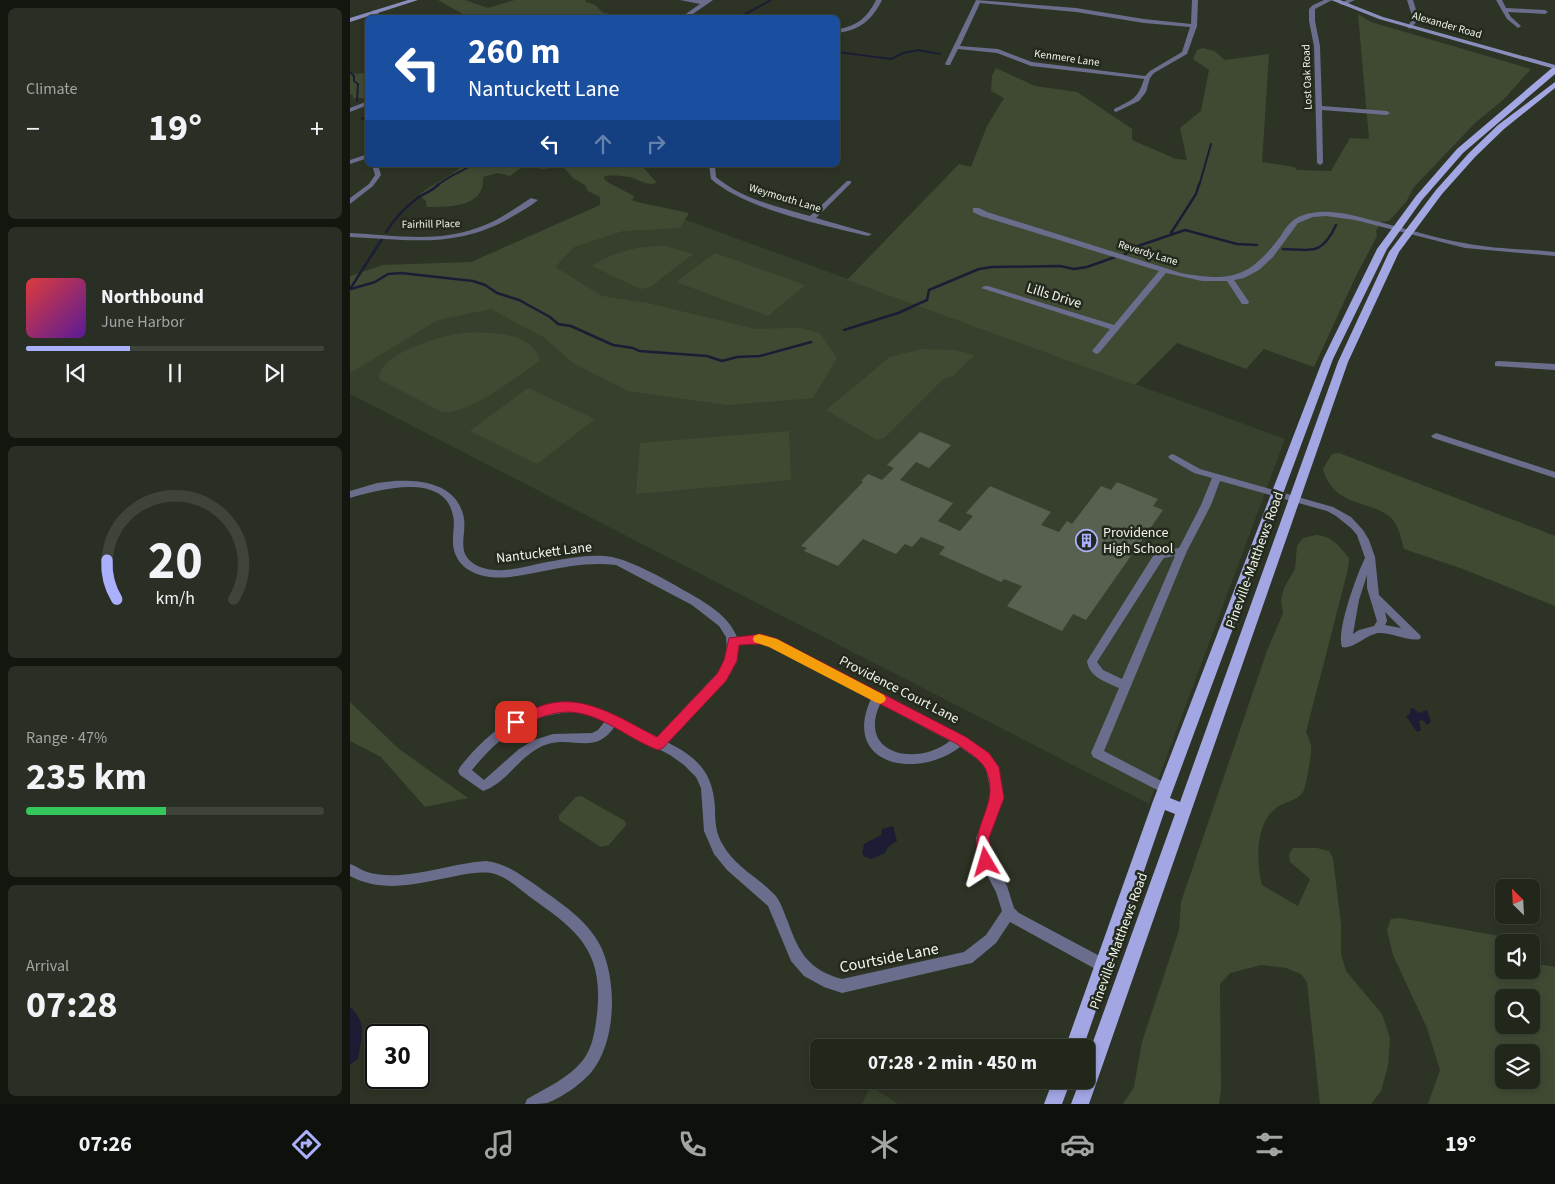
<!DOCTYPE html>
<html lang="en">
<head>
<meta charset="utf-8">
<style>
  body { margin:0; font-family:"Source Sans 3",sans-serif; background:#2a2f25; color:#f1f3f6; height:100vh; display:flex; flex-direction:column; font-size:19px; white-space:nowrap }
  * { box-sizing:border-box; margin:0 }
  p { font-size:16px; color:#a2a5a3 }
  .icon { flex:none; width:28px; height:28px; fill:none; stroke:currentColor; stroke-width:2; stroke-linecap:round; stroke-linejoin:round }
  .map { position:relative; flex:1; overflow:hidden }
  .side { display:flex; flex-direction:column; gap:8px; padding:8px; background:#13150f; width:350px }
  .side>* { flex:none }
  .hud { position:absolute; left:15px; top:15px; width:475px; height:152px; border-radius:8px; box-shadow:0 2px 8px #0003,0 0 0 1px #3f443b; background:#1a4fa0; color:#fff; overflow:hidden }
  .needle { width:32px; rotate:336deg }
  .controls { position:absolute; left:1145px; top:879px; display:grid; gap:10px }
  .controls a { display:grid; place-items:center; width:45px; height:45px; border-radius:8px; background:#22271c; box-shadow:0 2px 8px #0003,0 0 0 1px #3f443b; font-size:25px }
  .speed { position:absolute; left:15px; top:1024px; display:flex; gap:10px; font-size:25px; font-weight:700; text-align:center }
  .speed>* { display:grid; place-content:center; width:65px; height:65px; border-radius:50%; background:#22271c; box-shadow:0 2px 8px #0003,0 0 0 1px #3f443b; line-height:1 }
  .speed .limit { border:2px solid #111; border-radius:8px; background:#fff; color:#111 }
  .pin { position:absolute; display:grid; place-items:center; width:42px; height:42px; color:#fff; margin:-21px; border-radius:10px; box-shadow:0 2px 8px #0006 }
  .me { position:absolute; width:55px; margin:-28px; rotate:353deg; stroke-linejoin:round; filter:drop-shadow(0 0 4px #0008) }
  .turn { display:flex; align-items:center; gap:18px; height:105px; padding:0 20px; font-size:22px }
  .turn .icon { width:65px; height:65px; stroke-width:2.5 }
  .turn b { display:block; font-size:35px; line-height:42px }
  .lanes { display:flex; align-items:center; height:48px; padding:0 20px; background:#0003; justify-content:center; gap:25px; direction:ltr }
  .lanes .off { opacity:.35 }
  .big { font-size:38px; font-weight:700; line-height:1.1 }
  .side .widget { flex:1; display:flex; flex-direction:column; justify-content:center; gap:8px; min-width:0; padding:0 18px; border-radius:8px; background:#2a2f25 }
  .side .dial { align-items:center; gap:0 }
  .dial svg { height:130px; overflow:visible; fill:none; stroke:#3f443b; stroke-width:7; stroke-linecap:round; text-anchor:middle }
  .dial text { fill:#f1f3f6; stroke:none }
  .song { display:flex; align-items:center; gap:15px }
  .cover { width:60px; height:60px; border-radius:8px; background:linear-gradient(135deg,hsl(0 70% 55%),hsl(270 70% 35%)) }
  .played { height:5px; border-radius:2px; background:linear-gradient(90deg,#aab0fc 35%,#3f443b 35%) }
  .keys { display:flex; justify-content:space-around; direction:ltr }
  .heat { display:flex; justify-content:space-between; align-items:center; font-size:28px; direction:ltr }
  .charge { height:8px; border-radius:4px; background:linear-gradient(90deg,#34c759 47%,#3f443b 0) }
  .trip { position:absolute; left:460px; top:1039px; width:285px; height:50px; border-radius:8px; background:#22271c; box-shadow:0 2px 8px #0003,0 0 0 1px #3f443b; font-weight:700; line-height:50px; text-align:center }
  .menu { display:flex; height:80px; justify-content:space-around; align-items:center; background:#0e100b; color:#a2a5a3 }
  .menu .icon { width:35px; height:35px }
  .menu .on { color:#aab0fc }
  .menu b { font-size:22px; color:#f1f3f6 }
  main { display:flex; flex:1; min-height:0 }
  .map>svg:first-child { display:block }
  .built { fill:#37402c }
  .green { fill:#404a33; fill-rule:evenodd }
  .water { fill:#1c1d34 }
  .lines { fill:none; stroke-linecap:round; stroke-linejoin:round }
  .stream-far1 { stroke:#1c1d34; stroke-width:2 }
  .stream { stroke:#1c1d34; stroke-width:2.5 }
  .building { fill:#586050 }
  .street { fill:#6a6d8b; fill-rule:evenodd }
  .secondary { fill:#898ebd; fill-rule:evenodd }
  .primary { fill:#a2a7e4; fill-rule:evenodd }
  .route { fill:#e11d48; stroke:#92132f }
  .slow { fill:#f59e0b }
  .labels { text-anchor:middle; dominant-baseline:central; stroke-width:5; stroke-linejoin:round; paint-order:stroke }
  .far-street-label { font-size:11px; fill:#f0f4eb; stroke:#23291c }
  .street-label { font-size:14px; fill:#f0f4eb; stroke:#23291c }
  .poi-label { font-size:14px; fill:#f0f4eb; stroke:#23291c; text-anchor:start }
  .near-street-label { font-size:16px; fill:#f0f4eb; stroke:#23291c }
</style>
</head>
<body>
<main>
<section class="side">
<div class="widget"><p>Climate</p>
<div class="heat"><a>−</a><b class="big">19°</b><a>+</a></div>
</div>
<div class="widget">
<div class="song"><i class="cover"></i><div><b>Northbound</b><p>June Harbor</p></div></div>
<div class="played"></div>
<div class="keys"><svg class="icon" aria-label="previous" viewBox="0 0 24 24"><path d="M18 5L8 12l10 7zM5 5v14"/></svg><svg class="icon" aria-label="pause" viewBox="0 0 24 24"><path d="M8 5v14M16 5v14"/></svg><svg class="icon" aria-label="next" viewBox="0 0 24 24"><path d="M6 5l10 7-10 7zM19 5v14"/></svg></div>
</div>
<div class="widget dial"><svg viewBox="0 0 100 80">
<path d="M14 69A42 42 0 1 1 86 69"/>
<path d="M14 69A42 42 0 0 1 8 45" stroke="#aab0fc"/>
<text x="50" y="56" font-size="32" font-weight="700">20</text>
<text x="50" y="72" font-size="11">km/h</text>
</svg></div>
<div class="widget"><p>Range · 47%</p><b class="big">235 km</b><div class="charge"></div></div>
<div class="widget"><p>Arrival</p><b class="big">07:28</b></div>
</section>
<div class="map">
<svg width="1205" height="1104" viewBox="0 0 1205 1104">
  <rect width="100%" height="100%" fill="#2d3425"/>
  <path class="built" d="M268,195L935,439L799,804L0,394V363Z
    M521,1086L548,1104H512Z"/>
  <path class="green" d="M88,0H115L138,8L165,0H235L236,2L245,5L253,13L271,15L263,18L118,17Z
    M1008,14L1021,22L1031,25L1181,69L1153,100L1126,122L1064,187L1056,202L1039,221L1031,222L1026,231L1027,236L1005,278L964,367L914,349L896,369L827,343L785,385L497,280L609,164L621,167L637,126L654,98L641,91L642,76L646,68L685,86L727,92L782,129V140L826,159L837,160L830,128L851,111L859,70L843,59L847,50L853,48L864,51L875,60L919,54L912,162L944,167L947,170L981,171L1000,138L1019,139Z
    M17,73L16,98H3V95L0,94V74Z
    M113,165H291L307,183C296,186 290,180 280,177C272,176 263,175 255,176L254,179L259,183L284,196L282,201L339,213L330,228L273,231L224,247L205,267L252,296L297,303L406,329L450,328L470,333L487,358L463,398L378,405L278,391L223,363L195,338L141,309L88,320L0,373V276L33,265L121,262L250,205V197L238,191L235,185L223,178L213,167L191,169L184,165L169,169L160,176L148,173L133,177C136,208 98,207 77,207L76,201L69,195C82,183 100,178 113,165Z
    M315,246L343,254L300,287L290,289L242,266C264,252 289,245 315,246Z
    M365,253L455,285L418,316L326,282Z
    M111,333C136,332 182,330 190,361C165,377 121,414 92,412L29,379C30,352 90,337 111,333Z
    M571,349L605,350L624,355L603,376L593,379L534,438L527,440L476,410L540,357Z
    M178,388L245,419L187,464L120,431Z
    M439,431L441,480L286,494L290,443Z
    M989,453L1205,536V606L1113,569L1054,549C1052,542 1050,533 1047,526C1032,497 985,513 973,469L982,454Z
    M966,535C982,536 989,546 999,558L998,569L956,732C958,736 960,742 961,746C962,752 956,787 953,792C946,802 934,801 926,808C905,824 906,862 912,885L948,906L960,879L940,862L939,854L943,848H967L979,851L983,858L991,925V954L996,971L1032,1014L1040,1038L1038,1066L1031,1091L1021,1104H970L957,982L951,974L936,968L911,965L880,973L870,984L871,1090L869,1104H773L784,1087L792,1042L829,930L831,902L917,651L933,613L931,600L934,588L945,569L947,546L953,538Z
    M0,702L49,749L118,798L75,807L31,757L0,741Z
    M231,796L275,821L276,825L259,845L251,847L209,820V815L226,797Z
    M1050,918L1160,938L1167,942H1154V970H1181V956L1187,964L1205,967V1104H1078L1090,1070L1077,1028L1043,955L1037,930L1041,919ZM1154,998H1181V1025H1154ZM1154,1052H1181V1080H1154Z"/>
  <path class="water" d="M1064,708L1068,713L1077,710L1081,722L1077,725L1073,720L1069,721L1071,730L1067,732L1056,716L1060,714V709Z
    M543,826L547,841L538,847L535,853L521,859L515,857L512,853L514,844L531,835L532,829Z
    M0,1007C18,1022 11,1038 8,1059L0,1065Z"/>
  <g class="lines">
    <path class="stream-far1" d="M388,18L421,0
      M488,52L541,59L553,53L568,50L590,54
      M0,72L4,76V81L8,84L7,101
      M12,118L18,121
      M87,186C96,177 111,172 122,165
      M849,186L861,144"/>
    <path class="stream" d="M36,232C45,218 55,207 69,197C77,192 81,192 89,184
      M821,233L846,194L849,184
      M933,249C963,250 972,255 986,225
      M775,254L788,246L835,230L887,244L907,245
      M0,289L32,239
      M1,289L25,282L38,274L51,273L123,281L135,285L147,293L169,300L200,317L208,324L221,326L263,345L283,348L289,351L357,356L372,361L387,357L410,356L461,342
      M494,330L548,313L577,300L579,290L629,269L642,267L710,266L724,269L737,267L765,257"/>
  </g>
  <path class="building" d="M570,432L601,445L579,468L566,462L550,480L603,503L588,521L610,531L623,516L616,513L640,486L701,512L691,525L709,532L717,521L722,524L751,486L761,490L767,482L808,499L803,506L813,510L736,620L723,614L712,631L657,606L672,586L654,579L651,582L589,554L595,547L571,537L562,547L555,544L546,554L513,539L488,566L454,551L457,548L451,546L513,482L511,481L518,474L532,480L544,468L537,465Z"/>
  <g class="lines">
    <path class="street" d="M330,0H363L337,18H330L350,4Z
      M526,0H532C522,20 510,30 488,33V29C507,26 517,18 526,0Z
      M626,0L726,8L794,19L841,24L842,0H848L847,26L837,54L804,73L800,78L796,92L789,101L766,112L764,111V109C782,100 788,99 794,79L681,66L647,53L608,49L600,65H596L595,64ZM630,3L726,12L794,23L840,27L832,52L800,71L795,76L682,62L648,49L610,46Z
      M974,0H982L965,9V21L970,46L972,106L1037,111L1040,113L1037,115L972,110L973,163L970,165L967,163L964,46L959,21V9L963,5Z
      M997,0H1005L994,5L989,4Z
      M1057,0H1063L1069,19L1060,29L1057,27L1063,19Z
      M1146,0H1152L1156,8L1195,10L1198,12L1195,14L1158,12L1161,17L1171,26L1168,28L1157,19Z
      M24,10L34,18H28L21,12Z
      M18,101V105L0,112V108Z
      M18,154V158L0,164V160Z
      M22,165H28L31,175L23,186L0,204V198L19,184L25,175Z
      M359,165H365L366,177C392,199 428,207 460,216L497,181H501V183L466,218L522,234L518,236C473,225 395,209 361,179Z
      M181,198L188,200C181,206 173,210 165,215C109,249 62,240 0,237V233C41,235 87,243 127,228C147,222 164,209 181,198Z
      M623,208H629L637,212L831,273C881,282 899,278 930,237C939,223 944,216 962,213C982,209 1005,216 1025,221C1055,228 1084,238 1114,243C1143,249 1176,249 1205,252V256L1115,248L1005,220L976,216L963,217L948,223L923,257L909,270L894,278L884,280L899,302L898,304H892L877,281H852L816,273L749,353L746,354L742,351L760,329L631,288L635,286H638L764,325L809,271L631,216L623,212Z
      M1148,361L1205,364V370L1145,366V362Z
      M1086,433L1205,472V478L1083,438L1081,436Z
      M823,454L850,469L983,507L1001,517L1013,530L1019,540L1025,557L1029,595L1071,636L1070,639C1059,642 1041,632 1028,633C1016,635 1002,650 992,647C986,631 1007,574 1015,558L1007,535L1001,528L986,516L977,511L870,481L861,505L837,551L754,751L819,785L821,789L819,793L815,794L743,757L741,753L769,688C756,682 739,677 737,661L803,556L807,552L829,548L851,505L862,478L844,473L820,459L818,457L820,455ZM825,556L772,679L753,670L747,662L811,562L814,558ZM1017,575V588L1027,621L1024,626L1009,630L1003,634L1009,600ZM1035,612L1051,628L1035,625L1037,621Z
      M44,481C71,480 104,483 113,514C119,534 102,555 130,567C152,575 176,566 197,562C216,559 235,555 254,556C277,557 316,580 337,592C356,603 378,615 387,637L411,635L426,639L614,737L638,753L648,767L654,798L638,838L642,861L657,886L664,908L669,913L759,961L761,966L759,971L754,973L749,971L660,922L646,943L622,963L617,964L492,993L474,987L454,976L441,961L418,906L377,870L364,854L354,831L351,788L346,777L334,765L320,755L265,726C245,756 225,736 198,744C171,752 159,782 133,791L110,775L108,771L110,767C145,723 194,688 252,710C271,717 288,728 307,737L372,668L377,652L376,637L369,626L342,605L266,565C242,562 218,566 194,571C173,575 152,581 130,575C113,570 102,557 103,539C103,531 105,523 103,516C95,471 28,490 0,498V491L27,483ZM411,643L419,645L521,699C491,764 566,781 610,747L630,761L636,769L642,798L626,838L630,862L646,892L652,911L636,935L614,952L492,979C459,970 449,953 438,922C434,913 431,902 425,895C408,877 385,867 373,845C366,834 365,822 365,808C363,772 348,758 317,742L381,673L387,656L388,645ZM530,704L600,741C567,767 507,755 530,704ZM223,712L242,716L255,721L248,730L242,733L203,734L184,740L169,749L134,780L122,770C149,736 179,714 223,712Z
      M136,861C157,863 173,877 190,888C213,905 236,919 250,945C267,979 267,1038 243,1070C233,1083 213,1097 197,1103C191,1104 182,1104 175,1104L177,1099C196,1088 219,1078 233,1060C243,1047 245,1030 247,1014C254,950 227,930 180,897C169,889 158,878 145,874C135,871 122,873 111,875C73,882 36,895 0,876V864C6,866 11,870 17,872C53,883 99,863 136,861Z"/>
    <path class="secondary" d="M58,0H68L0,22V18Z
      M981,0H990L1033,17L1205,65V69L1029,19Z"/>
    <path class="primary" d="M1202,68H1205V74L1113,153L1072,200L1037,249L983,359L820,798L830,802L988,362L1039,252L1086,190L1119,153L1148,125L1205,82V88L1154,129L1125,157L1092,194L1049,252L998,362L739,1104H721L730,1080H736V1061L825,814L815,810L733,1048H715L803,801L973,359L1027,249L1066,196L1107,149Z
      M703,1080H721L712,1104H694Z"/>
  </g>
  <path class="route" d="M411,634L427,639L616,737L639,753L649,767L654,798L639,838L643,862L641,867L636,869L631,867C614,829 652,807 636,770C631,759 616,751 607,744L419,646L411,644L389,645L387,661L376,681L313,748L308,750C275,738 244,706 207,713C192,715 180,723 166,727L162,726L160,722L162,718C177,712 193,703 209,702C244,699 277,722 307,737L367,674L374,660L379,638Z"/>
  <path class="slow" d="M409,634L427,639L534,695L536,699L534,702L530,704L525,702L419,647L404,642L403,639L404,636Z"/>
  <defs>
    <symbol id="building-ring" viewBox="-11 -11 22 22"><circle r="9.5" fill="#23291c" stroke="#aab0fc" stroke-width="1.5"/><path d="M-4-6H4V6H1V3H-1V6H-4ZM-2.5-4.3h1.7v1.8h-1.7ZM.8-4.3h1.7v1.8H.8ZM-2.5-1h1.7V.8h-1.7ZM.8-1h1.7V.8H.8Z" fill="#aab0fc"/></symbol>
  </defs>
  <g fill-rule="evenodd">
    <use href="#building-ring" x="724" y="528" width="25" height="25"/>
  </g>
  <g class="labels">
    <g class="far-street-label">
      <text transform="translate(1097 25) rotate(16)">Alexander Road</text>
      <text transform="translate(717 58) rotate(8)">Kenmere Lane</text>
      <text transform="translate(957 77) rotate(-92)">Lost Oak Road</text>
      <text transform="translate(435 198) rotate(17)">Weymouth Lane</text>
      <text transform="translate(81 224) rotate(-1)">Fairhill Place</text>
      <text transform="translate(798 253) rotate(17)">Reverdy Lane</text>
    </g>
    <g class="street-label">
      <text transform="translate(704 296) rotate(17)">Lills Drive</text>
      <text transform="translate(194 553) rotate(-7)">Nantuckett Lane</text>
      <text transform="translate(905 560) rotate(-70)">Pineville-Matthews Road</text>
      <text transform="translate(549 690) rotate(27)">Providence Court Lane</text>
      <text transform="translate(769 941) rotate(-70)">Pineville-Matthews Road</text>
    </g>
    <g class="poi-label">
      <text x="753" y="533">Providence<tspan x="753" dy="16">High School</tspan></text>
    </g>
    <g class="near-street-label">
      <text transform="translate(539 958) rotate(-11)">Courtside Lane</text>
    </g>
  </g>
</svg>
<div class="controls">
<a><svg class="needle" viewBox="-14 -14 28 28"><path d="M0-13l5 13h-10z" fill="#e53935"/><path d="M0 13l5-13h-10z" fill="#a2a5a3"/></svg></a>
<a><svg class="icon" aria-label="sound" viewBox="0 0 24 24"><path d="M4 9h4l5-4v14l-5-4H4zM17 9q2 3 0 6"/></svg></a>
<a><svg class="icon" aria-label="search" viewBox="0 0 24 24"><circle cx="10" cy="10" r="6"/><path d="M15 15l6 6"/></svg></a>
<a><svg class="icon" aria-label="layers" viewBox="0 0 24 24"><path d="M12 4l9 5-9 5-9-5zM3 14l9 5 9-5"/></svg></a>
</div>
<div class="speed"><div class="limit">30</div></div>
<div class="pin" style="left:166px;top:722px;background:#d93025"><svg class="icon" aria-label="arrive" viewBox="0 0 24 24"><path d="M6 21V4h12l-3 4 3 4H6"/></svg></div>
<svg class="me" style="left:636px;top:862px" viewBox="-20 -20 40 40"><path d="M0-17L14 15 0 8-14 15z" fill="#e11d48" stroke="#fff" stroke-width="4"/></svg>
<div class="trip">07:28 · 2 min · 450 m</div>
<div class="hud">
<div class="turn"><svg class="icon" aria-label="left" viewBox="0 0 24 24"><path d="M17 20v-9H6M10 6l-5 5 5 5"/></svg><div><b>260 m</b>Nantuckett Lane</div></div>
<div class="lanes"><svg class="icon" aria-label="left" viewBox="0 0 24 24"><path d="M17 20v-9H6M10 6l-5 5 5 5"/></svg><svg class="icon off" aria-label="ahead" viewBox="0 0 24 24"><path d="M12 20V5M6 11l6-6 6 6"/></svg><svg class="icon off" aria-label="right" viewBox="0 0 24 24"><path d="M7 20v-9h11M14 6l5 5-5 5"/></svg></div>
</div>
</div>
</main>
<nav class="menu">
<b>07:26</b>
<svg class="icon on" aria-label="directions" viewBox="0 0 24 24"><path d="M12 3l9 9-9 9-9-9zM9 14v-3h6M13 9l2 2-2 2"/></svg>
<svg class="icon" aria-label="music" viewBox="0 0 24 24"><path d="M9 18V5l10-2v13"/><circle cx="6" cy="18" r="3"/><circle cx="16" cy="16" r="3"/></svg>
<svg class="icon" aria-label="phone" viewBox="0 0 24 24"><path d="M5 4h4l2 5-3 2q2 4 5 5l2-3 5 2v4C11 20 4 13 5 4z"/></svg>
<svg class="icon" aria-label="climate" viewBox="0 0 24 24"><path d="M12 3v18M4 7l16 10M4 17L20 7"/></svg>
<svg class="icon" aria-label="car" viewBox="0 0 24 24"><path d="M5 17H2v-5l4-1 3-4h7l3 4 3 1v5h-3M9 17h6M6 11h13"/><circle cx="7" cy="17" r="2"/><circle cx="17" cy="17" r="2"/></svg>
<svg class="icon" aria-label="filters" viewBox="0 0 24 24"><path d="M4 7h16M4 17h16"/><circle cx="9" cy="7" r="2"/><circle cx="15" cy="17" r="2"/></svg>
<b>19°</b>
</nav>
</body>
</html>
